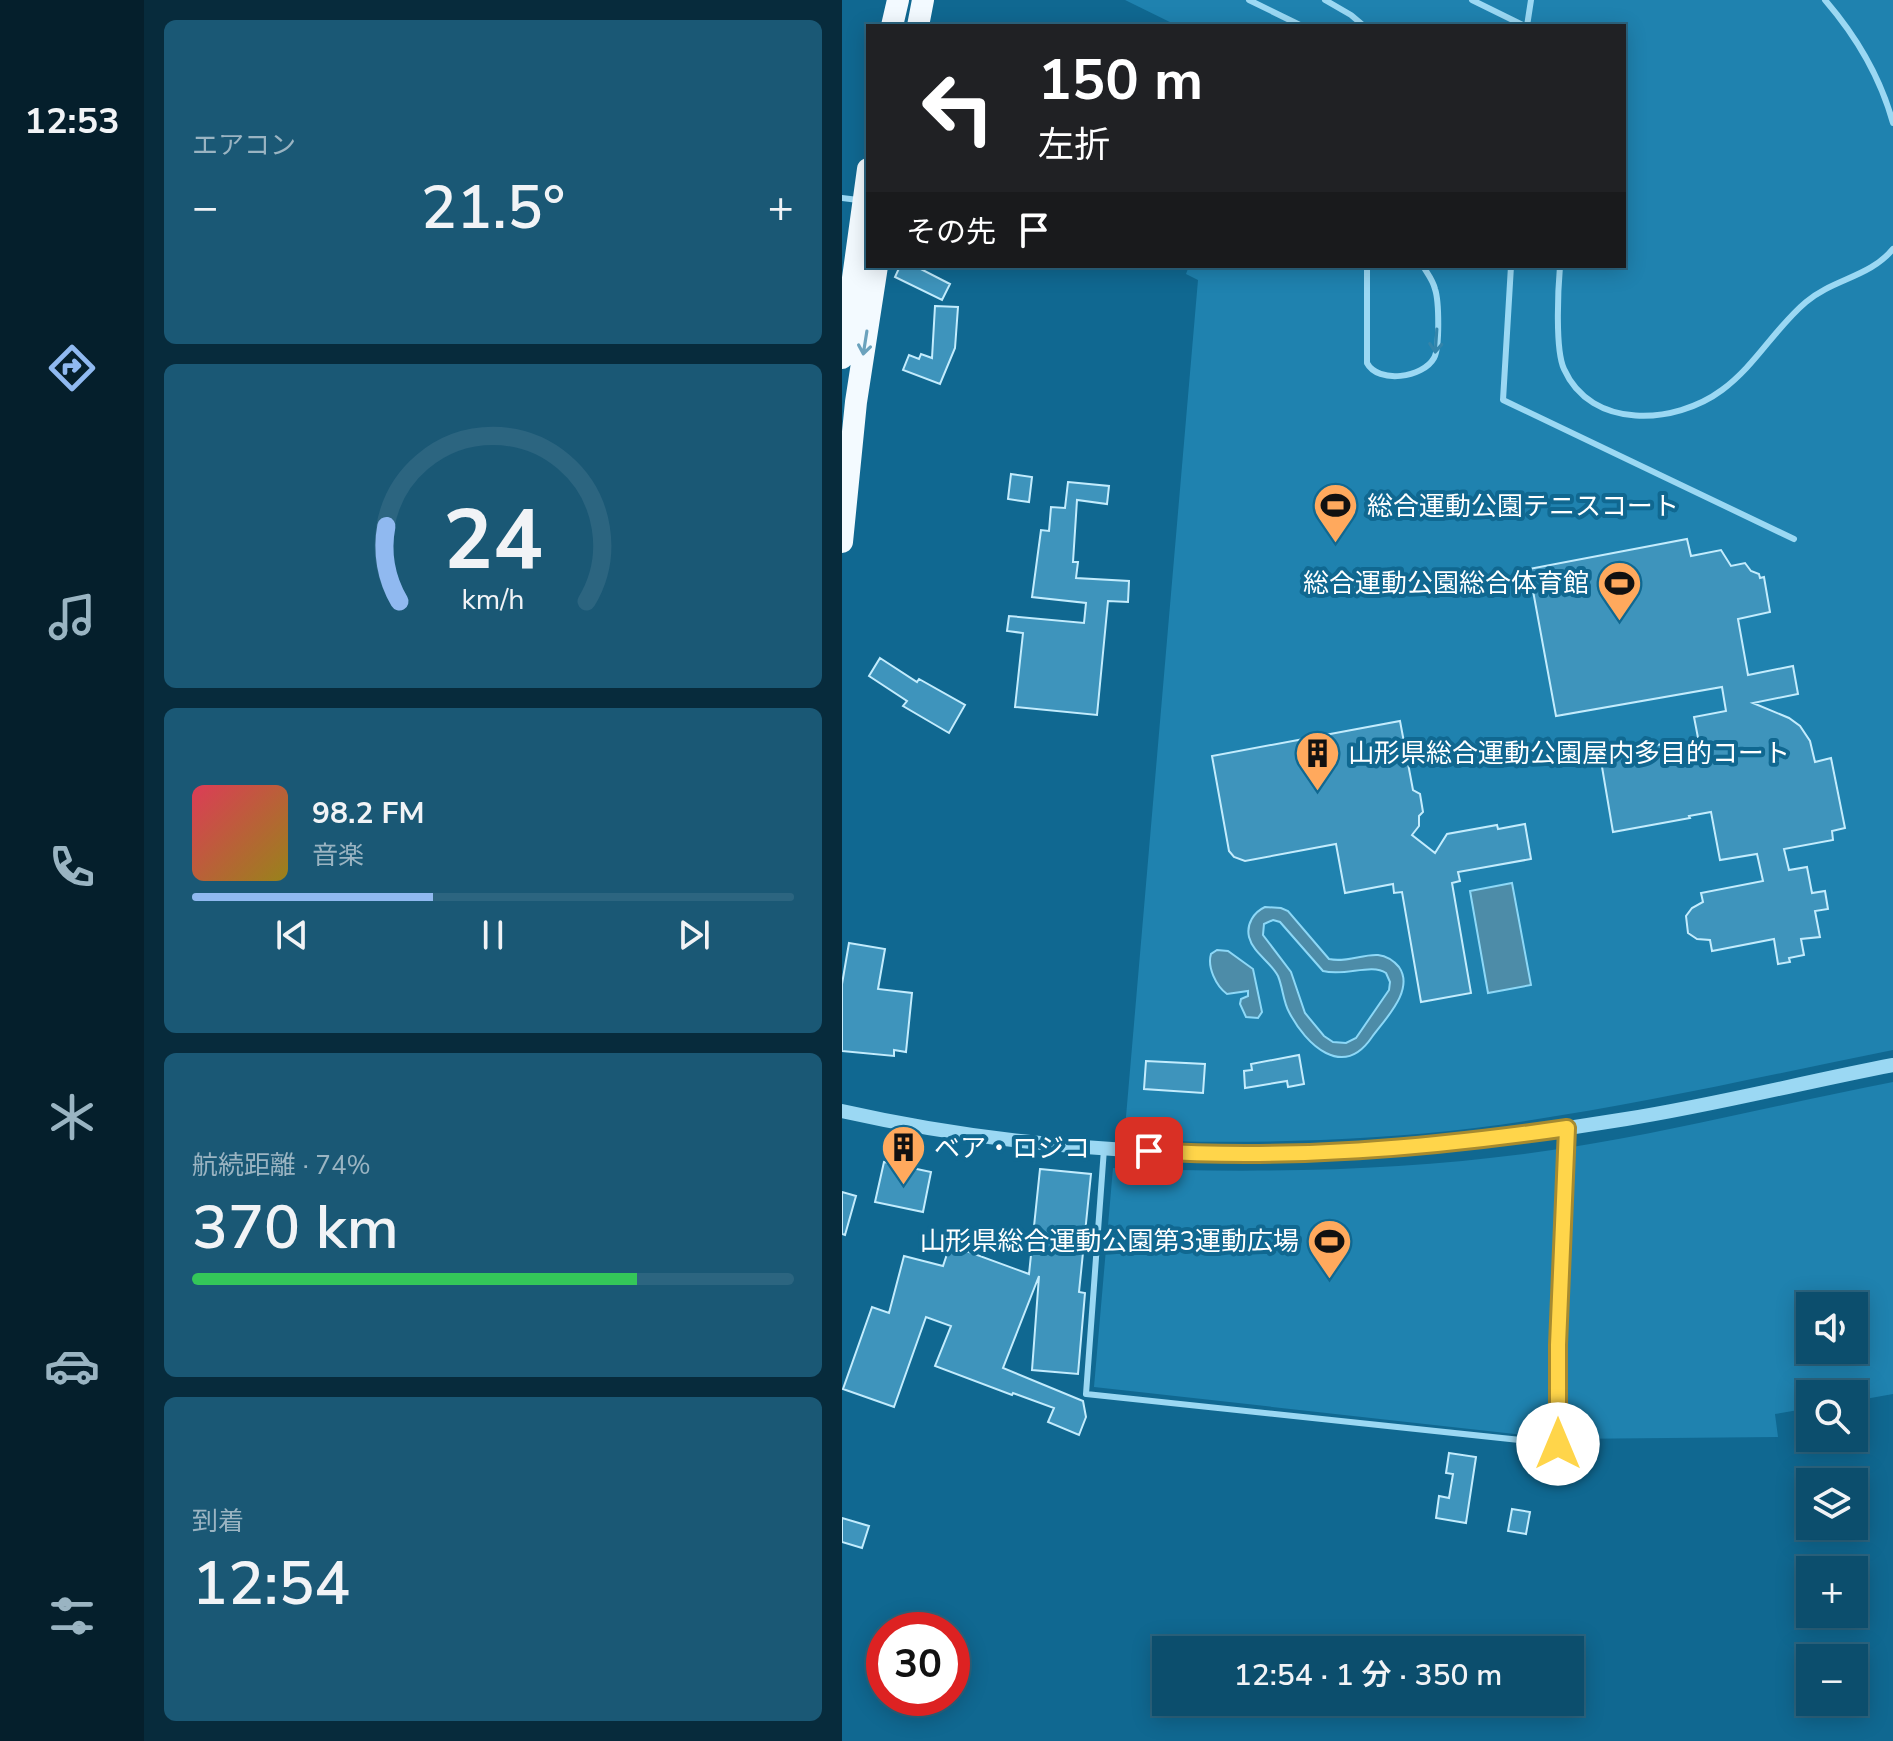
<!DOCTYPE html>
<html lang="ja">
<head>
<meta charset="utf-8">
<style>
  body { margin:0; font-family:"Nunito Sans","Noto Sans JP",sans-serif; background:#1a5875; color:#f1f3f6; height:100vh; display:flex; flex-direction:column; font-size:30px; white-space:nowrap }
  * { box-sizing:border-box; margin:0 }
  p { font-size:26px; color:#9ab4c2 }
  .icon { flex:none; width:44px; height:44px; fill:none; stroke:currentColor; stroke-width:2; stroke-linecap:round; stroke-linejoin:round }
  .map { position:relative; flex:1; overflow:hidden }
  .sheet { display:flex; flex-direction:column; gap:20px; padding:20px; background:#072b3c; width:698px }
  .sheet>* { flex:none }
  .guide { position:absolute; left:24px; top:24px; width:760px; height:244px; border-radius:0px; box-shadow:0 4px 20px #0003,0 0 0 2px #2c6580; background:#202124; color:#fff; overflow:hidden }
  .buttons { position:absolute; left:954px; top:1292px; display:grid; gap:16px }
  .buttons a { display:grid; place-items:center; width:72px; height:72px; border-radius:0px; background:#0c4e6d; box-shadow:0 4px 20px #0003,0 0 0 2px #2c6580; font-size:40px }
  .speed { position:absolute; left:24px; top:1612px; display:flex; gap:16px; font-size:40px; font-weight:700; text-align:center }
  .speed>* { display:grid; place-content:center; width:104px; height:104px; border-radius:50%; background:#0c4e6d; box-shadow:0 4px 20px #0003,0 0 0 2px #2c6580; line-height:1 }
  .speed .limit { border:12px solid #d22; background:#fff; color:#111 }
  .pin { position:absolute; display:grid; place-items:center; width:68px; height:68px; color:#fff; margin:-34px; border-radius:16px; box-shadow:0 4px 12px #0006 }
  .me { position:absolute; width:88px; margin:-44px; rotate:0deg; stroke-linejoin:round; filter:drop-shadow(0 0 6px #0008) }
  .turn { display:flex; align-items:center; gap:28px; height:168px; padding:0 40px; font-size:36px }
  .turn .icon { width:104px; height:104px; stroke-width:2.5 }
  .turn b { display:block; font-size:56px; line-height:68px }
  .then { display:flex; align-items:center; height:76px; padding:0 40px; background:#0003; gap:16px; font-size:30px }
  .big { font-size:60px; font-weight:600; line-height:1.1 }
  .sheet .widget { flex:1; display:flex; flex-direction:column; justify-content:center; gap:12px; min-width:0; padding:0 28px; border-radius:12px; background:#1a5875 }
  .sheet .dial { align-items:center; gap:0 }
  .dial svg { height:208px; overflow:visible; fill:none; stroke:#2c6580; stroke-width:7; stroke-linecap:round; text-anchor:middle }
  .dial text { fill:#f1f3f6; stroke:none }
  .song { display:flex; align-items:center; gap:24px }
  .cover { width:96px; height:96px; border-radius:12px; background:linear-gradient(135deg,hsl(350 70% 55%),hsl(50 70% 35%)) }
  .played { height:8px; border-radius:4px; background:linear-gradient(90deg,#90b9f0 40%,#2c6580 40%) }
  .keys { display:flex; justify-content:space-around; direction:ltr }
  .heat { display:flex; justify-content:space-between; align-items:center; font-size:44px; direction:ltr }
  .charge { height:12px; border-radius:6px; background:linear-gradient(90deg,#34c759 74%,#2c6580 0) }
  .trip { position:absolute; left:310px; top:1636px; width:432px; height:80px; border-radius:0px; background:#0c4e6d; box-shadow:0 4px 20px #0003,0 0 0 2px #2c6580; font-weight:600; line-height:80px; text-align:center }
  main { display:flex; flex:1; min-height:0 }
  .tab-bar { display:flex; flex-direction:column; width:144px; justify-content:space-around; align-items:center; background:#051f2c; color:#9ab4c2 }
  .tab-bar .icon { width:56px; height:56px }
  .tab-bar .on { color:#90b9f0 }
  .tab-bar b { font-size:36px; color:#f1f3f6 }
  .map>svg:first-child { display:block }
  .green { fill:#1f82af; fill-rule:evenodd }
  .water { fill:#4d8ca8; stroke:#8dd8f7; stroke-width:2; fill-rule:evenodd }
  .building { fill:#3e94bc; stroke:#c3ecfd; stroke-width:2 }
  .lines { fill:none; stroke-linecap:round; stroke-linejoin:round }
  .service { stroke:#9bd8f3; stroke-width:6 }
  .minor { stroke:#9bd8f3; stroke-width:8 }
  .tertiary { stroke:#9bd8f3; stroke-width:14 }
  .trunk { stroke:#f3faff; stroke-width:22 }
  .oneway { stroke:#3384aa }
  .oneway2 { stroke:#6ba2bd }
  .route-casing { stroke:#a68a30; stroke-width:20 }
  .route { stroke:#ffd54a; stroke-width:14 }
  .labels { text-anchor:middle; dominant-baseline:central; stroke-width:8; stroke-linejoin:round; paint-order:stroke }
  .poi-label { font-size:26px; fill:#fff; stroke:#106891; text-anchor:start }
</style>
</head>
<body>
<main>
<nav class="tab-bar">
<b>12:53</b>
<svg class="icon on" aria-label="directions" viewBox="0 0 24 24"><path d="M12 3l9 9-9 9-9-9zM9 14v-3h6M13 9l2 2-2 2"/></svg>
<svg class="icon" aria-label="music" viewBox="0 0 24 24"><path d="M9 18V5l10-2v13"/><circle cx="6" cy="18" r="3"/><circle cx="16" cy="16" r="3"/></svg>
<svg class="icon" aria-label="phone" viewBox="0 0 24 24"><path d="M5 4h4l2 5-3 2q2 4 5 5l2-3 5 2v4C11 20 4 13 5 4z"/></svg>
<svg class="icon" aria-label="climate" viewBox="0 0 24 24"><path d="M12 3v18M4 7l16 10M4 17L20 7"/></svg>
<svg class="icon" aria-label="car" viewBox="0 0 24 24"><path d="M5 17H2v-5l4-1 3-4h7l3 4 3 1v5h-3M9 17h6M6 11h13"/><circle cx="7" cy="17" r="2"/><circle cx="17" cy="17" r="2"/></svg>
<svg class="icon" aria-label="filters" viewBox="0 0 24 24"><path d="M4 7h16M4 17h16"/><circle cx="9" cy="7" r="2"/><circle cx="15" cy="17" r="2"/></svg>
</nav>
<section class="sheet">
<div class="widget"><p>エアコン</p>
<div class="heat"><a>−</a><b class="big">21.5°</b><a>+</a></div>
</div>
<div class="widget dial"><svg viewBox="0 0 100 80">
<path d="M14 69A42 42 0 1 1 86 69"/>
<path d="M14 69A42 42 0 0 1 9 40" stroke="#90b9f0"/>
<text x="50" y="56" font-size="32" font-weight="700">24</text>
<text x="50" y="72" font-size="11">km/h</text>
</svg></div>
<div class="widget">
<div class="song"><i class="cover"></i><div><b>98.2 FM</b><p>音楽</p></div></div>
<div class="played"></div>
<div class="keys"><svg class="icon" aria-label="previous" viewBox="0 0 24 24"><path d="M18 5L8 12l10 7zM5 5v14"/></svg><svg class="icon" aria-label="pause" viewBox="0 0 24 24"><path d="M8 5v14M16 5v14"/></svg><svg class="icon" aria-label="next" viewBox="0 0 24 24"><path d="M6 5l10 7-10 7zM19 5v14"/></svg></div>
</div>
<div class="widget"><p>航続距離 · 74%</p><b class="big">370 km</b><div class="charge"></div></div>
<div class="widget"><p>到着</p><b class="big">12:54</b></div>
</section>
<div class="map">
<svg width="1051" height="1741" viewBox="0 0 1051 1741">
  <rect width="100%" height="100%" fill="#106891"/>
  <path class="green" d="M283,0H1051V1050C912,1078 774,1110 633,1128C517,1142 399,1144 282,1140L356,280L344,274L347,266H782V26H336Z
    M1051,1082V1394L1012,1401V1394H968V1408L933,1414L936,1437L718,1439L252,1387L271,1168C423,1174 574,1171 724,1148C834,1131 942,1103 1051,1082ZM968,1306H1012V1350H968Z"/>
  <path class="water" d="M670,883L689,985L646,993L628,891Z
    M423,907L439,908L446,911L487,959C504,963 520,954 536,955C544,956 552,961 557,967C573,990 543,1019 530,1037C501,1080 464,1045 447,1012C441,1001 441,988 436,976C429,962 411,953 407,937C404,924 412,912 423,907ZM431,920L438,922L481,971C503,977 529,963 544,973L548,982L547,990L514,1038L504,1043L491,1042L482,1036L463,1013L449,972L421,935L422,924Z
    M375,950L386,951L411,969L420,1012L416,1018L404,1017L398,1004L399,999L406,996V991L385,994C374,986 365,967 369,954Z"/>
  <path class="building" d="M58,266H73L108,284L100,300L53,277Z
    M93,306L116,307L113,348L98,384L61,370L67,355L77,359L79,354L90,358Z
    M169,474L190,477L187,502L166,499Z
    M226,482L267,486L265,504L235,500L231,562H236L234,578L287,581L286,602L266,601L255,715L173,707L181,633L165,631L167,616L242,623L244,603L190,597L199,530L207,531L209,507L223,508Z
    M845,539L849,556L879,550L889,566L903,563L909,571L917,574L918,578L922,577L928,612L896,619L906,675L951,666L956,694L911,703L947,718L958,726L968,741L973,762L989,758L1003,828L990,831L991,840L942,849L947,870L965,867L970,893L983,891L986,909L973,911L978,937L959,939L962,955L947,958L948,962L936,964L932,939L870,951L868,940L855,939L846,933L844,916L850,908L861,902L859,893L921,881L915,854L878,860L869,812L847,816L848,818L771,832L758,755L832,742L833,748L857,743L852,717L884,711L880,687L714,716L687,569Z
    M38,658L75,682L77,679L123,705L107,733L61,706L65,701L27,676Z
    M558,721L571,790L578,794L581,812L577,816V826L570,835L593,853L605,834L655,825L656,829L683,824L689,859L616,872L618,881L610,883L629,993L579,1002L560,892L552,893L551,884L503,893L494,844L403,861L392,857L387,851L370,756Z
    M7,943L43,949L36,989L70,993L64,1052L52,1050V1056L0,1051V984Z
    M457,1055L462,1084L446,1087L445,1081L403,1088L402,1071L410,1070L409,1064Z
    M304,1061L363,1064L361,1093L302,1089Z
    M42,1162L89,1172L81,1212L33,1202Z
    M198,1169L249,1174L237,1292L243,1293L236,1374L190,1370L197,1276L161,1368L241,1401L244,1417L237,1435L206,1422L212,1408L171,1393L170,1395L93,1366L109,1326L84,1317L52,1407L1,1389L30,1307L47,1313L62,1256L101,1266L108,1245L187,1274Z
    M0,1192L14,1196L3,1235L0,1234Z
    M607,1453L634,1457L624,1523L594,1518L597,1496L607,1498L611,1474L604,1473Z
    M670,1509L688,1512L684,1534L666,1531Z
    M0,1518L27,1526L20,1548L0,1542Z"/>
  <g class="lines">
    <path class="service" d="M407,0L460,26
      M483,0L509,15L522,26
      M630,0L683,26
      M983,0C1015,37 1038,76 1051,123
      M685,26L689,0
      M0,198L16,200
      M525,266V363C536,384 581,378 592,358C598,347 597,301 593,289C591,280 585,273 581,266
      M669,266L661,400L952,539
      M718,266C716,289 713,350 722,369C749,430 833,425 880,390C913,366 933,328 964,302C991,279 1028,277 1051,249
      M262,1149L244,1394L716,1444"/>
    <path class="minor" d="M716,1444V1345L725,1128"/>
    <path class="tertiary" d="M0,1111C257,1169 525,1162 784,1119C873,1105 962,1082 1051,1065"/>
    <path class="trunk" d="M50,26L56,0
      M76,26L81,0
      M0,358L26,169
      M0,542L14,402L35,266"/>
  </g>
  <defs><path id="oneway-shaft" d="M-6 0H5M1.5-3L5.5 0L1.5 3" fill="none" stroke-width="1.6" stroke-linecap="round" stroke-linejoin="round" transform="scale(2)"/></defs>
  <use class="oneway" href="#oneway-shaft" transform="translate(594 341) rotate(94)"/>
  <use class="oneway2" href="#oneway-shaft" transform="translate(23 343) rotate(99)"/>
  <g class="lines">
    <defs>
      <path id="route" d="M307,1151C447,1160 587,1148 725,1128L716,1345V1444"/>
    </defs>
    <use href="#route" class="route-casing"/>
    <use href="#route" class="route"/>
  </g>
  <defs>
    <symbol id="stadium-pin" viewBox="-11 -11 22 30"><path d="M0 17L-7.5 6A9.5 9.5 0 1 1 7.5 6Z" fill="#ffa95d" stroke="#106891"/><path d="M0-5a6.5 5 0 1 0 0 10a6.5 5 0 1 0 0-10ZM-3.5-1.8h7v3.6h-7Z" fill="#111"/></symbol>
    <symbol id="building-pin" viewBox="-11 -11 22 30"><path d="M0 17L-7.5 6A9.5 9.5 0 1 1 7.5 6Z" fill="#ffa95d" stroke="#106891"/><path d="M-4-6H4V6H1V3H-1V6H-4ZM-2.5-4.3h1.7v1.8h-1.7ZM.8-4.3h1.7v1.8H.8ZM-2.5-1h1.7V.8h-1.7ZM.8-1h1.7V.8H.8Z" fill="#111"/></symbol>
  </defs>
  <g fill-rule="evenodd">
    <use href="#stadium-pin" x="468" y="480" width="51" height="69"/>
    <use href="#stadium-pin" x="752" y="558" width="51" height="69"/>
    <use href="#building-pin" x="450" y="728" width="51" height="69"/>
    <use href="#building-pin" x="36" y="1122" width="51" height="69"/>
    <use href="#stadium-pin" x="462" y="1216" width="51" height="69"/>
  </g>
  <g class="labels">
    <g class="poi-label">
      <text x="525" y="506">総合運動公園テニスコート</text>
      <text x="747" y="583" text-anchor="end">総合運動公園総合体育館</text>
      <text x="506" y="753">山形県総合運動公園屋内多目的コート</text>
      <text x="92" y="1148">ベア・ロジコ</text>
      <text x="457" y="1241" text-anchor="end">山形県総合運動公園第3運動広場</text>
    </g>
  </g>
</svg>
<div class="buttons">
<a><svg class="icon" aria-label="sound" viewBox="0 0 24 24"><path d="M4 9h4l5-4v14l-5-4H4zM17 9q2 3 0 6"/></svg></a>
<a><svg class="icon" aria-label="search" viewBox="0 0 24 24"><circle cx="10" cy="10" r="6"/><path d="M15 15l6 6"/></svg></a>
<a><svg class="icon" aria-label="layers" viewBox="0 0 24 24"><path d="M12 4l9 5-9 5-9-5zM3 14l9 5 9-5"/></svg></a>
<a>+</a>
<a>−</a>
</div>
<div class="speed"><div class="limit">30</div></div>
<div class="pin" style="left:307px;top:1151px;background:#d93025"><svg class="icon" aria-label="arrive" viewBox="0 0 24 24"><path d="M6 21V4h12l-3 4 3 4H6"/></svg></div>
<svg class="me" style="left:716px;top:1444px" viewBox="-20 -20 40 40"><circle r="19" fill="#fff"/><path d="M0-13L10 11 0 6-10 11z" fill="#ffd54a"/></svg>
<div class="trip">12:54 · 1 分 · 350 m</div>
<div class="guide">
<div class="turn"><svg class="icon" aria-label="left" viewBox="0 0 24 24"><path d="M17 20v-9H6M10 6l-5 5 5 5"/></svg><div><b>150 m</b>左折</div></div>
<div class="then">その先<svg class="icon" aria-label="arrive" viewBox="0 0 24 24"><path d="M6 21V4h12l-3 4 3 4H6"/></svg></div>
</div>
</div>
</main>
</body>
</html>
